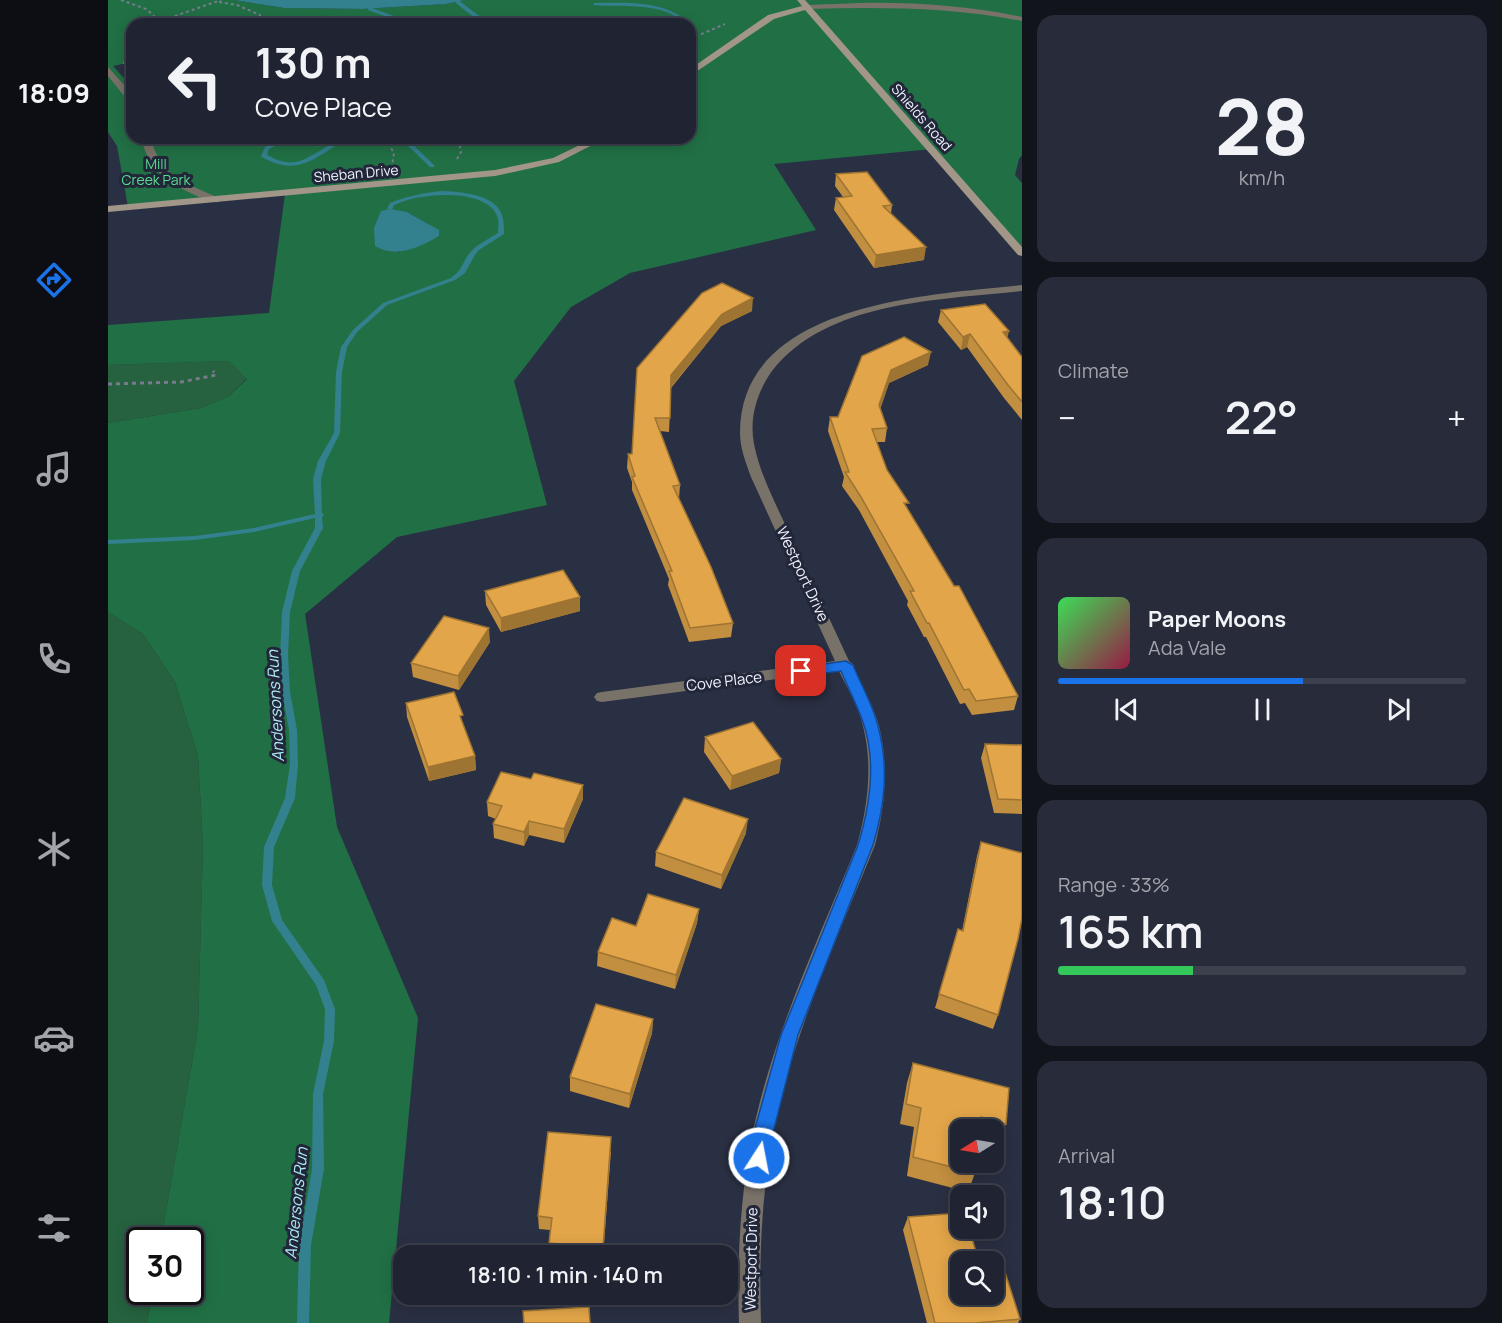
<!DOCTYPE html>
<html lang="en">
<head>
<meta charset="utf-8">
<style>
  body { margin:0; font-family:Manrope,sans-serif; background:#282c3a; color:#f1f3f6; height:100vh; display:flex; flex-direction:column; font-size:22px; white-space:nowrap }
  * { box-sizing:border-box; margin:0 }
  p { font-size:20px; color:#a2a4ac }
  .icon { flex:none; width:33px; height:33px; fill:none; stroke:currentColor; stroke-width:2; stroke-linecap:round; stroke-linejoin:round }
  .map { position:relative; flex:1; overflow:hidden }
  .panel { display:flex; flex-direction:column; gap:15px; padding:15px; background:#12141c; width:480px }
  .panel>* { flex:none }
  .banner { position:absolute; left:18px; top:18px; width:570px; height:126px; border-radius:18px; box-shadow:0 3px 15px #0003,0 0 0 2px #3d414d; background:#202432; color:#f1f3f6; overflow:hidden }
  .needle { width:39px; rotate:259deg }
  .tools { position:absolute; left:842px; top:1119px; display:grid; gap:12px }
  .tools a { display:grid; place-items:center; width:54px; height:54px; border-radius:12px; background:#202432; box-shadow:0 3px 15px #0003,0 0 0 2px #3d414d; font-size:30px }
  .speed { position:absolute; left:18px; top:1227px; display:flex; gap:12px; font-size:30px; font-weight:700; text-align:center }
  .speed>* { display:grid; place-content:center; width:78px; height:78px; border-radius:50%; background:#202432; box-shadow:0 3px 15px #0003,0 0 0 2px #3d414d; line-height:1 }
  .speed .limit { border:3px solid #111; border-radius:9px; background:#fff; color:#111 }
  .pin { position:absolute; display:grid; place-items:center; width:51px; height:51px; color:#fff; margin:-26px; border-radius:12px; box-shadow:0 3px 9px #0006 }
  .me { position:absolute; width:66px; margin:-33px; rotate:11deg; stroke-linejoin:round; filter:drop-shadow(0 0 4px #0008) }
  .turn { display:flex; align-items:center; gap:21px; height:126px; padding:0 30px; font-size:27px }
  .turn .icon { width:78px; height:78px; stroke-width:2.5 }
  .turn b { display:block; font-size:42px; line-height:51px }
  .big { font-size:45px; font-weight:600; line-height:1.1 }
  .panel .widget { flex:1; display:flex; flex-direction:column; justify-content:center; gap:9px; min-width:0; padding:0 21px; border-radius:18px; background:#282c3a }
  .panel .dial { align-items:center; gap:0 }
  .dial b { font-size:78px; line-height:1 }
  .song { display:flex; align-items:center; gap:18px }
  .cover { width:72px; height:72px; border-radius:9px; background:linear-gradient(135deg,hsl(130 70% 55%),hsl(340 70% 35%)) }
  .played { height:6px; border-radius:3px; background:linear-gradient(90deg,#1a73e8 60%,#3d414d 60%) }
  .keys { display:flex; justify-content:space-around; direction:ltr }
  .heat { display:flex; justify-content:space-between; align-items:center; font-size:33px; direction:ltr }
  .charge { height:9px; border-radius:4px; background:linear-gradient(90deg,#34c759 33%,#3d414d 0) }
  .trip { position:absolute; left:285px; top:1245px; width:345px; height:60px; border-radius:18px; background:#202432; box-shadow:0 3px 15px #0003,0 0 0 2px #3d414d; font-weight:600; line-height:60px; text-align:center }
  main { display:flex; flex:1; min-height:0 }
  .dock { display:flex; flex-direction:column; width:108px; justify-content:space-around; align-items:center; background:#0d0e14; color:#a2a4ac }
  .dock .icon { width:42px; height:42px }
  .dock .current { color:#1a73e8 }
  .dock b { font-size:27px; color:#f1f3f6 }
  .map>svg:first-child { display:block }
  .green { fill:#26623f }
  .forest { fill:#217045; fill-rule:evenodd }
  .water { fill:#33808e }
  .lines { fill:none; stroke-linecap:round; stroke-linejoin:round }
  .stream { fill:#33808e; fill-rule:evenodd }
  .path-far1 { stroke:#777b8b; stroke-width:2; stroke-dasharray:3 3; stroke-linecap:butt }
  .path { stroke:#777b8b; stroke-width:3; stroke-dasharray:4 4; stroke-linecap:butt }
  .street { fill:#797269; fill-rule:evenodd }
  .secondary { fill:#a19688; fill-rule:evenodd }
  .wall { fill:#c28e3f }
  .shaded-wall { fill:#9e7433 }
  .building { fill:#e2a549; stroke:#9e7433; stroke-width:1.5 }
  .route { fill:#1a73e8; stroke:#114b97; stroke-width:1.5 }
  .labels { text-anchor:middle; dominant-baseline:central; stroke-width:6; stroke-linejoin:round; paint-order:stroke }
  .far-street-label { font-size:14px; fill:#eff2fd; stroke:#212639 }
  .far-park-label { font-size:14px; fill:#57dc90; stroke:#212639 }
  .street-label { font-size:15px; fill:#eff2fd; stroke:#212639 }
  .water-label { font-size:16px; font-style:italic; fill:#ace9f5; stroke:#212639 }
</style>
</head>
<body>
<main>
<nav class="dock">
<b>18:09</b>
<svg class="icon current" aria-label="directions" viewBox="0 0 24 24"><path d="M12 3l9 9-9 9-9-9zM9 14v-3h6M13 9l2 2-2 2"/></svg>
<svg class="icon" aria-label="music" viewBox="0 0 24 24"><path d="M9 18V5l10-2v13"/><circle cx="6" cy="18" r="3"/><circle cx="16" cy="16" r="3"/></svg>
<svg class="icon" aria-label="phone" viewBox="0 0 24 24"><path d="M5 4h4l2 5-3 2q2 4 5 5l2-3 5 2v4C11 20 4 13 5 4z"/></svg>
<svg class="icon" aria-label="climate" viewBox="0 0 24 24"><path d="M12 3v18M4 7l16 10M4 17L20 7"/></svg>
<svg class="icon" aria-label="car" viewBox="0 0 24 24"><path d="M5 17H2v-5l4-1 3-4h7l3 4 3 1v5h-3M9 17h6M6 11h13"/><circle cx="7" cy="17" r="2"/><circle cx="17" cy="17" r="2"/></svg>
<svg class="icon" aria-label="filters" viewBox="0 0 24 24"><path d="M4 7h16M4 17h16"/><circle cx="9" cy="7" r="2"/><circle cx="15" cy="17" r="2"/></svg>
</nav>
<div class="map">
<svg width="914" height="1323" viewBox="0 0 914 1323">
  <rect width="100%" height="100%" fill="#2a3043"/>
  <path class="green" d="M121,361L139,378L121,396L93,408L0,423V365Z
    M0,612L35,634L67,682L90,756L95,846L90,1029L53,1240H32V1292H45L39,1323H0Z"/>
  <path class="forest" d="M0,0H126L176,8L254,9L338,4L357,0H914V155L911,159L907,175L914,183V253L824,149L666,164L708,230L522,273L463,307L406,381L439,505L289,537L197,614L229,827L310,1018L281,1323H39L45,1292H82V1240H53L90,1029L95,846L90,756L67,682L35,634L0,612V423L93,408L121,396L139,379L121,361L0,365V325L161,313L177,194L20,207L9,146L0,132ZM24,24H582V138H24V87L5,66L19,63L24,68ZM299,212L322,225L331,236L290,252Z"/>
  <path class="water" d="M126,0H357L338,4L254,9L176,8Z
    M282,209L299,212L331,230V236C312,247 288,259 267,246L266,228L273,211Z"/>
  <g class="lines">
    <path class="stream" d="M345,0H350L370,15L387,24C372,24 356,10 345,0Z
      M261,2L263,3L264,8L286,16L292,24H288L282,18L260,10L259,3Z
      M486,3C517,3 554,0 579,21L578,24H574L575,21C548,1 516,8 485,5Z
      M176,138H183L161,149L159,155C188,171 197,158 222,145L227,146C200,164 184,174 154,157L153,156L157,147Z
      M292,138H298L326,165V167H322Z
      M334,191C354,192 391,194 395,219C396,224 396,229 396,234L371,250L367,255L357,273L347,280L279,305L249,332L239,347L234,372L232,433L218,461L213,479L214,513L216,515L214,517L215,528L192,571L182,612L180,655L182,692L189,730L190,764L187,798L166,847L164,885L174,920L216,980L227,1009L226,1041L215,1094L216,1169L203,1245L201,1323H189L191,1245L204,1169L205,1094L216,1041L217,1009L208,985L164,921L154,885L156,847L177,798L182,764L181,730L174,692L172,655L174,612L184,571L207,528V518L146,532L87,540L0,544V540L87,536L146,528L207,514L205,479L210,461L226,433L228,372L233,347L245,330L275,303L343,278C355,269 353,265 361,254C367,245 381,239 390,233C390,229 391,223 390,219C384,192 334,193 314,197C304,198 295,201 286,205L284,210L279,209L282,203C299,196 315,193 334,191Z"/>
    <path class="path-far1" d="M13,0L38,9L48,18L62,24
      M111,2L129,5L152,15V24
      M44,24L113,0
      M582,39L617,24
      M15,63L24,60
      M277,138L286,153L284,166
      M349,159L353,152L350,138"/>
    <path class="path" d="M0,384L73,382L108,375L105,371"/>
    <path class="street" d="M753,3C808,2 860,6 914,17V21C843,7 772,7 699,9L695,7L699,5Z
      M0,67L24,94V103L21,102L0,76Z
      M33,138H43C52,177 78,183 111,198V202C104,203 97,199 89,196C60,183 41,170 33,138Z
      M914,285V291C834,300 719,300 664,371C649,392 641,418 646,444C652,475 668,504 681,533C701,575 721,618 741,661L746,665L744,667C753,686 766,706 771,726C781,765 777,806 767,845C729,939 681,1042 664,1141C653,1201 651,1262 653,1323H631C629,1262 632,1201 643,1141C663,1038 710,941 749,845C760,806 765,765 755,726C751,707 739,688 731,671L494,702L489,701L486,697L489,693L494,692L727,661L643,477C638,463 632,448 632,433C632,302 822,295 914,285Z"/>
    <path class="secondary" d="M689,0H697L914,247V256L910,255L697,10L666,19L582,76V69L660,15L694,6Z
      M486,138H498L451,162L387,176L0,212V206L387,170L445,158Z"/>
  </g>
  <path class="wall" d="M728,174L784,205L783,214L816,260L766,268L726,210L728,198L735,197L727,186Z
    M614,283L644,311L613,326L563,388L561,432L552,431L572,485L571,499L625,623L623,637L581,642L560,585L561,579L524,490V482L519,468L520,454H524Z
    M833,310L899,338L914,357V420L896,398L859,347L853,350L830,322Z
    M754,356L820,365L781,383L772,409L779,428L777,442H769L779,470L799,509L910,696L906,710L864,715L857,703L852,704L818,637H816L799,605L800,601L751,510L734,486L736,477L720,431L722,417H730Z
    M377,591L472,597V611L393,632L378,605Z
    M382,642L351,690L305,677L303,663Z
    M298,703L355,726L367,756L368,770L321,781L299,717Z
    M597,737L673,759L671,773L622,790L596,752Z
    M877,744L914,745V814L886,813L873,758Z
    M423,779L475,785V799L456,843L421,835L416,846L386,838L385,824L388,819L380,816L379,802Z
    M638,833L613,889L547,866L548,852Z
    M873,842L890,1015L885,1029L827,1008L850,929L854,931L869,856Z
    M591,909L589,923L567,989L489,966L490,952L528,926Z
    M545,1019L544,1033L521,1108L462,1091V1077Z
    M805,1063L898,1124L890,1143L885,1142V1130H852L867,1173L860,1192L799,1176L806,1127L792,1124L799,1083Z
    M503,1151L495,1256H441V1243L442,1230L431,1229L430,1216Z
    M800,1217L852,1262L912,1319L910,1323H819L795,1230Z"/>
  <path class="shaded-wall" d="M818,247L816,260L766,268L768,255Z
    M645,298L644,311L613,326L562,388L563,375L614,314Z
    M901,331L898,344L895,332Z
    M862,334L859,347L853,350L855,337Z
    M823,352L820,365L781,383L769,419L771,405L783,370Z
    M472,597V611L393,632V618Z
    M381,628L382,642L351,690L350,676Z
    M367,756L368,770L321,781L320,767Z
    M673,759L671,773L622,790L624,776Z
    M475,785V799L456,843V829Z
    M640,819L638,833L613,889L614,875Z
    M421,821V835L416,846V832Z
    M591,909L589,923L567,989L568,975Z
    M545,1019L544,1033L521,1108L522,1094Z"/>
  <path class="building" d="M759,172L784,205L775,206L818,247L768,255L728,198L744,196L728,174Z
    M614,283L645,298L614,314L563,375L562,418H547L572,485L565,486L603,567L625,623L582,628L561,571H564L524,477L527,476L520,454H524L529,368L594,293Z
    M877,304L901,331L895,332L914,357V402L900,385L862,334L855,337L833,310Z
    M796,337L823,352L783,370L771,405L779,428L764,429L779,470L801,503H796L846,586H851L910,696L868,701L861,689L856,690L821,623H819L802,591H806L753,497L737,472H741L722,417H730L754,356Z
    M455,570L472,597L393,618L377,591Z
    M336,616L381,628L350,676L303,663Z
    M346,692L355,715L352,716L367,756L320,767L298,703Z
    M645,722L673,759L624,776L597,737Z
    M877,744L914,745V800L890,799Z
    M393,772L423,779L426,773L475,785L456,829L421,821L416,832L385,824L394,806L379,802Z
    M576,798L640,819L614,875L548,852Z
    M873,842L914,853V918L910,939L890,1015L831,994L850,929L855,931Z
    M540,894L591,909L568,975L490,952L504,918L528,926Z
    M488,1004L545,1019L522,1094L462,1077Z
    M805,1063L901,1088L898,1124L873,1117L872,1130H852V1162H868L867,1173L805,1157L813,1108L798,1104Z
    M440,1132L503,1137L495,1248L441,1243L444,1218L430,1216Z
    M852,1213V1228H861L871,1262H852V1294H885V1269H896L912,1319L867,1323H827L800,1217Z
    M481,1307L482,1323H416L415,1311Z"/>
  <path class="route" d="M738,661L745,665C753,685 765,705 770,726C781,767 777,805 765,845L690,1035L657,1164L651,1167L644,1164L641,1158L644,1139L673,1035L750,845C762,806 769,762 755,722C749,705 740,688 733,671L693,676L687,671L693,667Z"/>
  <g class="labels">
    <g class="far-street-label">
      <text transform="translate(814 117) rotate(49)">Shields Road</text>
      <text transform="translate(248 173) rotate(-5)">Sheban Drive</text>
    </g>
    <g class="far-park-label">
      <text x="48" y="163">Mill<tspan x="48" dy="16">Creek Park</tspan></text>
    </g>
    <g class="street-label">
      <text transform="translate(695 574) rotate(65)">Westport Drive</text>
      <text transform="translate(616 681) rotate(-7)">Cove Place</text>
      <text transform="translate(643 1259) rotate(-89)">Westport Drive</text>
    </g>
    <g class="water-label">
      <text transform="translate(167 706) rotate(-93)">Andersons Run</text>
      <text transform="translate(188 1203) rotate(-84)">Andersons Run</text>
    </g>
  </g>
</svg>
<div class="tools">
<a><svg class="needle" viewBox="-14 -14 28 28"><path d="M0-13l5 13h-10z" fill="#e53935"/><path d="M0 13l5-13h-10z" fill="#a2a4ac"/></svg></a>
<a><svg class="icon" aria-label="sound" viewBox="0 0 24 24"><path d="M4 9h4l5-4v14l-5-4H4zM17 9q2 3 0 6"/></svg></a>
<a><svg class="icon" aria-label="search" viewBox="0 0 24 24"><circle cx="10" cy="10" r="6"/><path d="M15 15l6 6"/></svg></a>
</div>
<div class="speed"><div class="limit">30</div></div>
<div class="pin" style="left:693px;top:671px;background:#d93025"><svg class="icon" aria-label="arrive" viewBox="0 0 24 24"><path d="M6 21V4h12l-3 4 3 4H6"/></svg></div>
<svg class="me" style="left:651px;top:1158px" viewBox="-20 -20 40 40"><circle r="17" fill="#1a73e8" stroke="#fff" stroke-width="3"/><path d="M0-11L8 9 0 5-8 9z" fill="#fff"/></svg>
<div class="trip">18:10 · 1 min · 140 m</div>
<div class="banner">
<div class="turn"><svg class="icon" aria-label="left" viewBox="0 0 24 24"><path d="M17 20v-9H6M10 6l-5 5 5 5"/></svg><div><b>130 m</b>Cove Place</div></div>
</div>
</div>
<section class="panel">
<div class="widget dial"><b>28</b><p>km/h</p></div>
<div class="widget"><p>Climate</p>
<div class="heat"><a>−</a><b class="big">22°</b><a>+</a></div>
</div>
<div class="widget">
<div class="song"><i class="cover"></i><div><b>Paper Moons</b><p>Ada Vale</p></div></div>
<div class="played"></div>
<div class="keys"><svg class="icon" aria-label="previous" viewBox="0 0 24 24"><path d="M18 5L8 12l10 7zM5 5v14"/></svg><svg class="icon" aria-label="pause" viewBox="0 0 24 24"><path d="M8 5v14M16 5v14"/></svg><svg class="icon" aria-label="next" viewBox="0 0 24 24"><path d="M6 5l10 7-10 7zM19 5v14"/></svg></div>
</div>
<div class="widget"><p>Range · 33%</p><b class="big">165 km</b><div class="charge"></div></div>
<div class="widget"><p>Arrival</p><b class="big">18:10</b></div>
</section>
</main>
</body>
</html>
